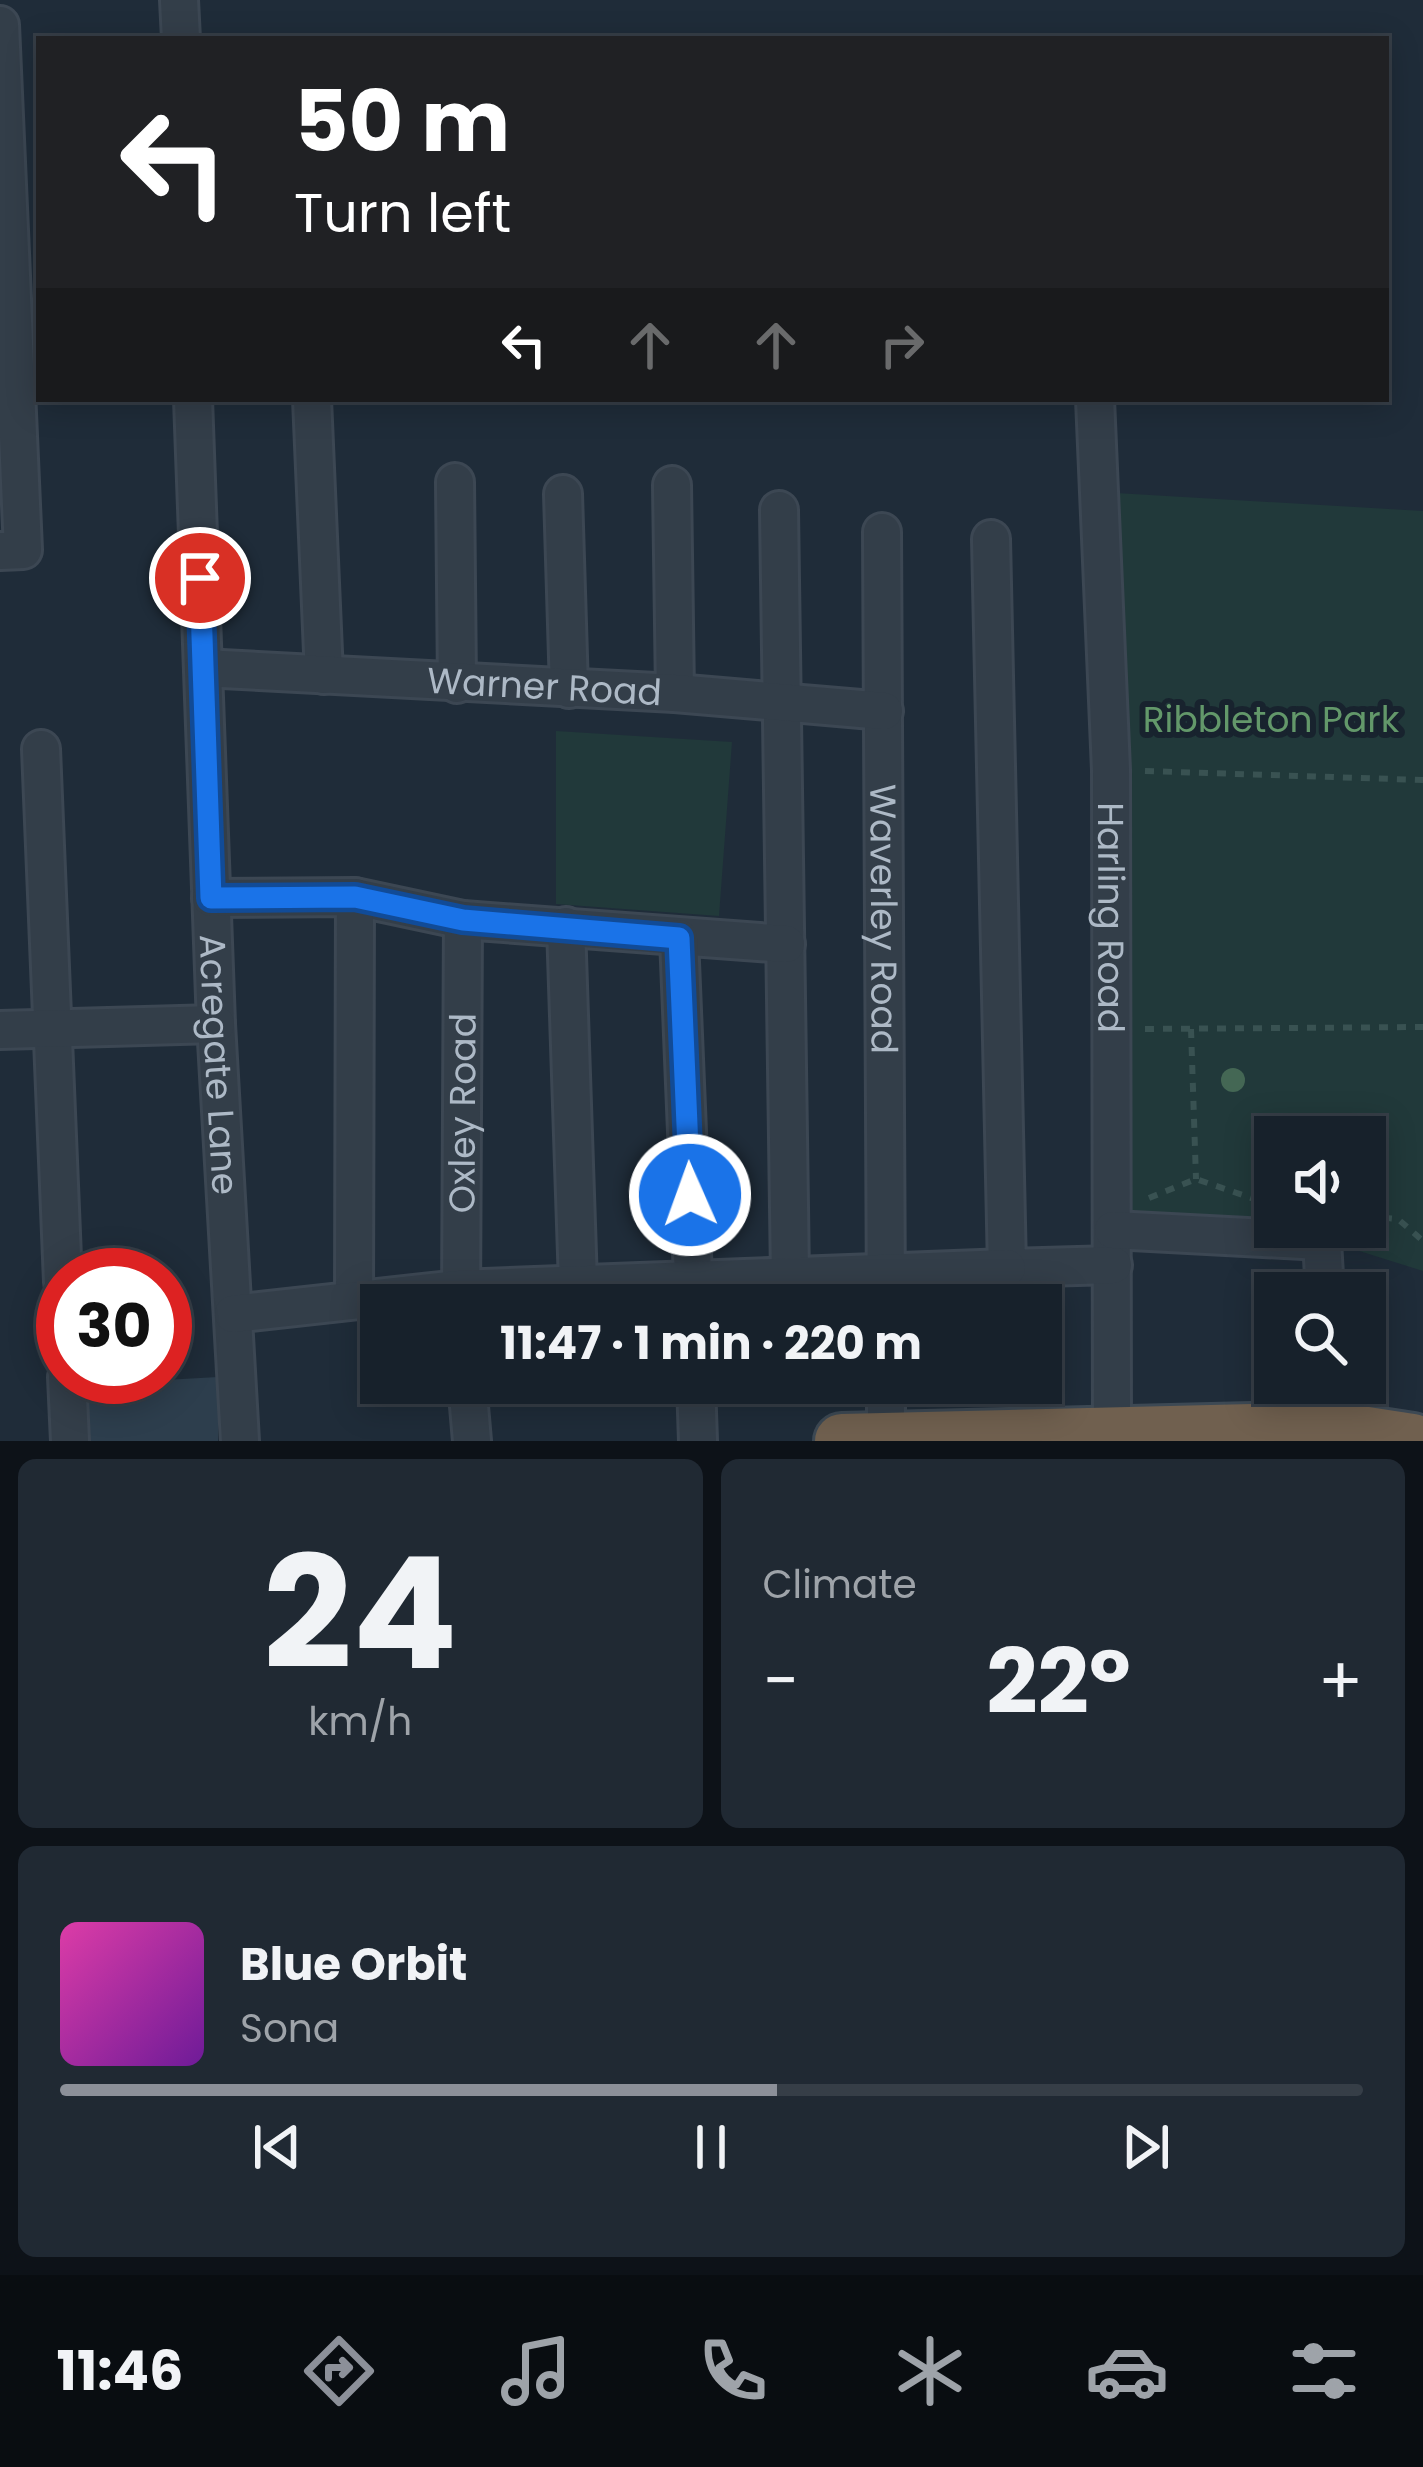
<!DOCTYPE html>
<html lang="en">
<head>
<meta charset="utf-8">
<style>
  body { margin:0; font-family:Poppins,sans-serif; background:#202933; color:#f1f3f6; height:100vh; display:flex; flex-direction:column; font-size:45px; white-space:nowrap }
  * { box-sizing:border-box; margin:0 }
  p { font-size:39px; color:#9ea3a9 }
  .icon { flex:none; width:66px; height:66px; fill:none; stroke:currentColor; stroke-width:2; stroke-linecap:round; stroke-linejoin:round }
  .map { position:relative; height:1441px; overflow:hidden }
  .drawer { display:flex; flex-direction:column; gap:18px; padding:18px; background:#0d1218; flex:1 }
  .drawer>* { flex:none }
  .top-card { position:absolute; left:36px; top:36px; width:1353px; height:366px; border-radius:0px; box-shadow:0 6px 30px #0003,0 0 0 3px #363e47; background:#202124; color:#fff; overflow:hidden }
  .buttons { position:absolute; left:1254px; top:1116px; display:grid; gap:24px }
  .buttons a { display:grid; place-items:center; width:132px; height:132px; border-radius:0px; background:#17212b; box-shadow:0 6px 30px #0003,0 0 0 3px #363e47; font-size:60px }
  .speed { position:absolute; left:36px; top:1248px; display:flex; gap:24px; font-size:60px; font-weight:700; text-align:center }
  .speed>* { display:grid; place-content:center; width:156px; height:156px; border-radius:50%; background:#17212b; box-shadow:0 6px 30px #0003,0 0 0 3px #363e47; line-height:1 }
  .speed .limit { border:18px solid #d22; background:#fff; color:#111 }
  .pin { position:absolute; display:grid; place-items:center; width:102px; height:102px; color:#fff; margin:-51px; border:6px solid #fff; border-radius:50%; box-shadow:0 3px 12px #0007 }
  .me { position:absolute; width:132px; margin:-66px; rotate:358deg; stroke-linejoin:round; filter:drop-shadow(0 0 9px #0008) }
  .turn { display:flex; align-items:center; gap:42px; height:252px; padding:0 60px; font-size:54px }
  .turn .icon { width:156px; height:156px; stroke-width:2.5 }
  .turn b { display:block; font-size:84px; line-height:102px }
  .lanes { display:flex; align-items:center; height:114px; padding:0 60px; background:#0003; justify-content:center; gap:60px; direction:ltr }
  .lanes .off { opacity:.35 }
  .big { font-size:90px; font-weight:700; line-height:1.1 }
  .drawer .tile { flex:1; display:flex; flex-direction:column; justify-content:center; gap:18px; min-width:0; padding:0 42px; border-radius:18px; background:#202933 }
  .drawer .dial { align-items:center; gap:0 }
  .dial b { font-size:156px; line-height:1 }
  .song { display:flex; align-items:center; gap:36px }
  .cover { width:144px; height:144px; border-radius:18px; background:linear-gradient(135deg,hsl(320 70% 55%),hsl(280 70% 35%)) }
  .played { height:12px; border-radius:6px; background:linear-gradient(90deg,#8c9099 55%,#363e47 55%) }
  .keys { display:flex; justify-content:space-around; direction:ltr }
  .heat { display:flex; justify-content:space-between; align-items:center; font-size:66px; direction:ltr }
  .drawer .tiles { flex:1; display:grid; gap:18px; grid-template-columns:1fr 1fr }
  .tile:last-child { grid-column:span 2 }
  .trip { position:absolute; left:360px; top:1284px; width:702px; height:120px; border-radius:0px; background:#17212b; box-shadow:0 6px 30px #0003,0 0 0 3px #363e47; font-weight:700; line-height:120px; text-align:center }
  .tabs { display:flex; height:192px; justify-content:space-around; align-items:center; background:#090d11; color:#9ea3a9 }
  .tabs .icon { width:84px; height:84px }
  .tabs .on { color:#8c9099 }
  .tabs b { font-size:54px; color:#f1f3f6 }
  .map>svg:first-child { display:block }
  .green { fill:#21393a; fill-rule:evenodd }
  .building { fill:#2d3e4d }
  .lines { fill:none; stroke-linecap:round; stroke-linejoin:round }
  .minor-casing { stroke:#3c4753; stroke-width:42 }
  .highway-casing { stroke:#3d4954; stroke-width:60 }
  .path { stroke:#395252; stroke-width:6; stroke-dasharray:9 9; stroke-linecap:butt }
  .minor { stroke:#333e49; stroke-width:36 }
  .highway { stroke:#70604f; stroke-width:54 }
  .tree { fill:#446754 }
  .route-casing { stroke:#114b97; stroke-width:30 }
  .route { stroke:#1a73e8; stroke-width:21 }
  .labels { text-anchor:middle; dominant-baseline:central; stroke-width:12; stroke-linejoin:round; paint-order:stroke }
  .street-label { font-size:36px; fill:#adb9c6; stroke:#18232e }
  .park-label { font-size:36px; fill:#63986a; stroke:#18232e }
</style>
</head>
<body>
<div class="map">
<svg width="1423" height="1441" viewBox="0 0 1423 1441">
  <rect width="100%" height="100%" fill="#1f2c39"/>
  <path class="green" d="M1116,493L1423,511V1271L1302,1233L1125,1220ZM1275,1137H1365V1227H1275Z
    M556,731L732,742L719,916L556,904Z"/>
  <path class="building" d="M218,1377V1441H79L76,1385Z"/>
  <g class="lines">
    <defs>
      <g id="minor">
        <path d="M179,0L181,39"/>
        <path d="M0,25L23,550L0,551"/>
        <path id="s1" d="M193,399L216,1024L240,1441"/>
        <path d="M312,399L324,675"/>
        <path id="s2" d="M1095,399L1111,770L1112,1441"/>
        <path d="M455,482L457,684"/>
        <path d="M672,485L675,693"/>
        <path d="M563,494L569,689"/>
        <path d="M779,510L790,1277"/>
        <path id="s3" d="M882,532L886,1305"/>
        <path d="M991,539L1007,1268L1113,1265"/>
        <path id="s4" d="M203,668L675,693L884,711"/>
        <path d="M41,749L63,1282"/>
        <path d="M355,897L463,920L786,944"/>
        <path d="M211,898L355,897L354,1300"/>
        <path d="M566,926L578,1284"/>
        <path d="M679,938L694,1301"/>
        <path d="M0,1030L216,1024"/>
        <path d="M1113,1230L1322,1241L1325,1293"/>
        <path id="s5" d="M461,1305L463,920"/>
        <path d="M233,1314L459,1289L1007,1268"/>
        <path d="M67,1377L70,1441"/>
        <path d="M467,1383L472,1441"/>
        <path d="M696,1383L698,1441"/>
        <path d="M886,1383V1438"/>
        <path d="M1331,1383L1334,1429"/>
      </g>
      <path id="highway" d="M842,1441L1334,1429L1412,1441"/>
    </defs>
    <use href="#minor" class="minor-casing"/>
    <use href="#highway" class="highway-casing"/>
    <path class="path" d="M1145,771L1423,780
      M1145,1029L1423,1027
      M1191,1029L1196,1179
      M1149,1198L1196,1179L1266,1203
      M1365,1216L1398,1219L1423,1241"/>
    <use href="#minor" class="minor"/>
    <use href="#highway" class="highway"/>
  </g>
  <circle class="tree" cx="1233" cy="1080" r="12"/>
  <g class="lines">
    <defs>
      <path id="route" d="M200,578L211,898L355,897L463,920L679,938L690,1195"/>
    </defs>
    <use href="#route" class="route-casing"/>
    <use href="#route" class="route"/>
  </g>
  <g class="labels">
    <g class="street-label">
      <text stroke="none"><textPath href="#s4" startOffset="342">Warner Road</textPath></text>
      <text stroke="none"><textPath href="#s3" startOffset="387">Waverley Road</textPath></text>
      <text stroke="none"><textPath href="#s2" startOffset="519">Harling Road</textPath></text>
      <text stroke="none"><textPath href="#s1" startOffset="666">Acregate Lane</textPath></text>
      <text stroke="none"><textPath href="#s5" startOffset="192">Oxley Road</textPath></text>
    </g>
    <g class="park-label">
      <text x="1271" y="719">Ribbleton Park</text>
    </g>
  </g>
</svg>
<div class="buttons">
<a><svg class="icon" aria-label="sound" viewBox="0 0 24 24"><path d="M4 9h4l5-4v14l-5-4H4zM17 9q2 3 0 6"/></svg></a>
<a><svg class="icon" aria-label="search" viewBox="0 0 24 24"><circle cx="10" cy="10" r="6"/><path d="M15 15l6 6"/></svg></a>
</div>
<div class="speed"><div class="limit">30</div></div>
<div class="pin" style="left:200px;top:578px;background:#d93025"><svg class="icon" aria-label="arrive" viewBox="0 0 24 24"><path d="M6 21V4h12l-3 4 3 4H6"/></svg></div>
<svg class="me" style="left:690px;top:1195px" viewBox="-20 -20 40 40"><circle r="17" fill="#1a73e8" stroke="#fff" stroke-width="3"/><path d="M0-11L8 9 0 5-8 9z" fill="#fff"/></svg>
<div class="trip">11:47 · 1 min · 220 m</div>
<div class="top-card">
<div class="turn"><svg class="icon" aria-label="left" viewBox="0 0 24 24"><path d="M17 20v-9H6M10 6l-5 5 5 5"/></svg><div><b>50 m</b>Turn left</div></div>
<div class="lanes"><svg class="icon" aria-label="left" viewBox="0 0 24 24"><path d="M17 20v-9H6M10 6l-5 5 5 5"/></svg><svg class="icon off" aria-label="ahead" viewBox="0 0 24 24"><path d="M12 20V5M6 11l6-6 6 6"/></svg><svg class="icon off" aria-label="ahead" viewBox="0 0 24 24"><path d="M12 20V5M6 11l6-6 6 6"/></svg><svg class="icon off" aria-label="right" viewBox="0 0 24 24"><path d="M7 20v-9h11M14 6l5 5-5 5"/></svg></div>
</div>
</div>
<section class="drawer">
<div class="tiles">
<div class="tile dial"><b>24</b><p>km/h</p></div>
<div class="tile"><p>Climate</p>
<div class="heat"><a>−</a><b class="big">22°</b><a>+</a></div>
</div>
<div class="tile">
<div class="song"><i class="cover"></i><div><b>Blue Orbit</b><p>Sona</p></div></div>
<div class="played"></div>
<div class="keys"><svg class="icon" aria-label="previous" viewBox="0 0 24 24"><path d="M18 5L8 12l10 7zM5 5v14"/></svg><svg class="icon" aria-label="pause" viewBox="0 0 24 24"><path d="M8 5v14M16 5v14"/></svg><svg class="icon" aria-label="next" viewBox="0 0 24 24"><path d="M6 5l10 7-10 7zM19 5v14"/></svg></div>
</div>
</div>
</section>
<nav class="tabs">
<b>11:46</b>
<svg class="icon on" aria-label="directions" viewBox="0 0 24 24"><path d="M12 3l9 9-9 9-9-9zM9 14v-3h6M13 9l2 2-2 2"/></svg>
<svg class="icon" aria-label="music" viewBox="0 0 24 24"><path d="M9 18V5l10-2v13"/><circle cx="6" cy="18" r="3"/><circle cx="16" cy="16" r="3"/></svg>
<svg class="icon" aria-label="phone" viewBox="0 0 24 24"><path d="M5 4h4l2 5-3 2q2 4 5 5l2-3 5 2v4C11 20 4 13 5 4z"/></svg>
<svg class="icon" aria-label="climate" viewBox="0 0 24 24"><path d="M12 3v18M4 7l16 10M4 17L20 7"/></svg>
<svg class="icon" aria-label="car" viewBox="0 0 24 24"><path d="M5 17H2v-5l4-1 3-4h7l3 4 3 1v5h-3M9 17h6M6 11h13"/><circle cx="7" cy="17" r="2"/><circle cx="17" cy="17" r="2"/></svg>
<svg class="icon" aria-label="filters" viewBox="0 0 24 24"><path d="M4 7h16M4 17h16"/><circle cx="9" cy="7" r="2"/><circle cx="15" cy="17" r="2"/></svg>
</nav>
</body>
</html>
